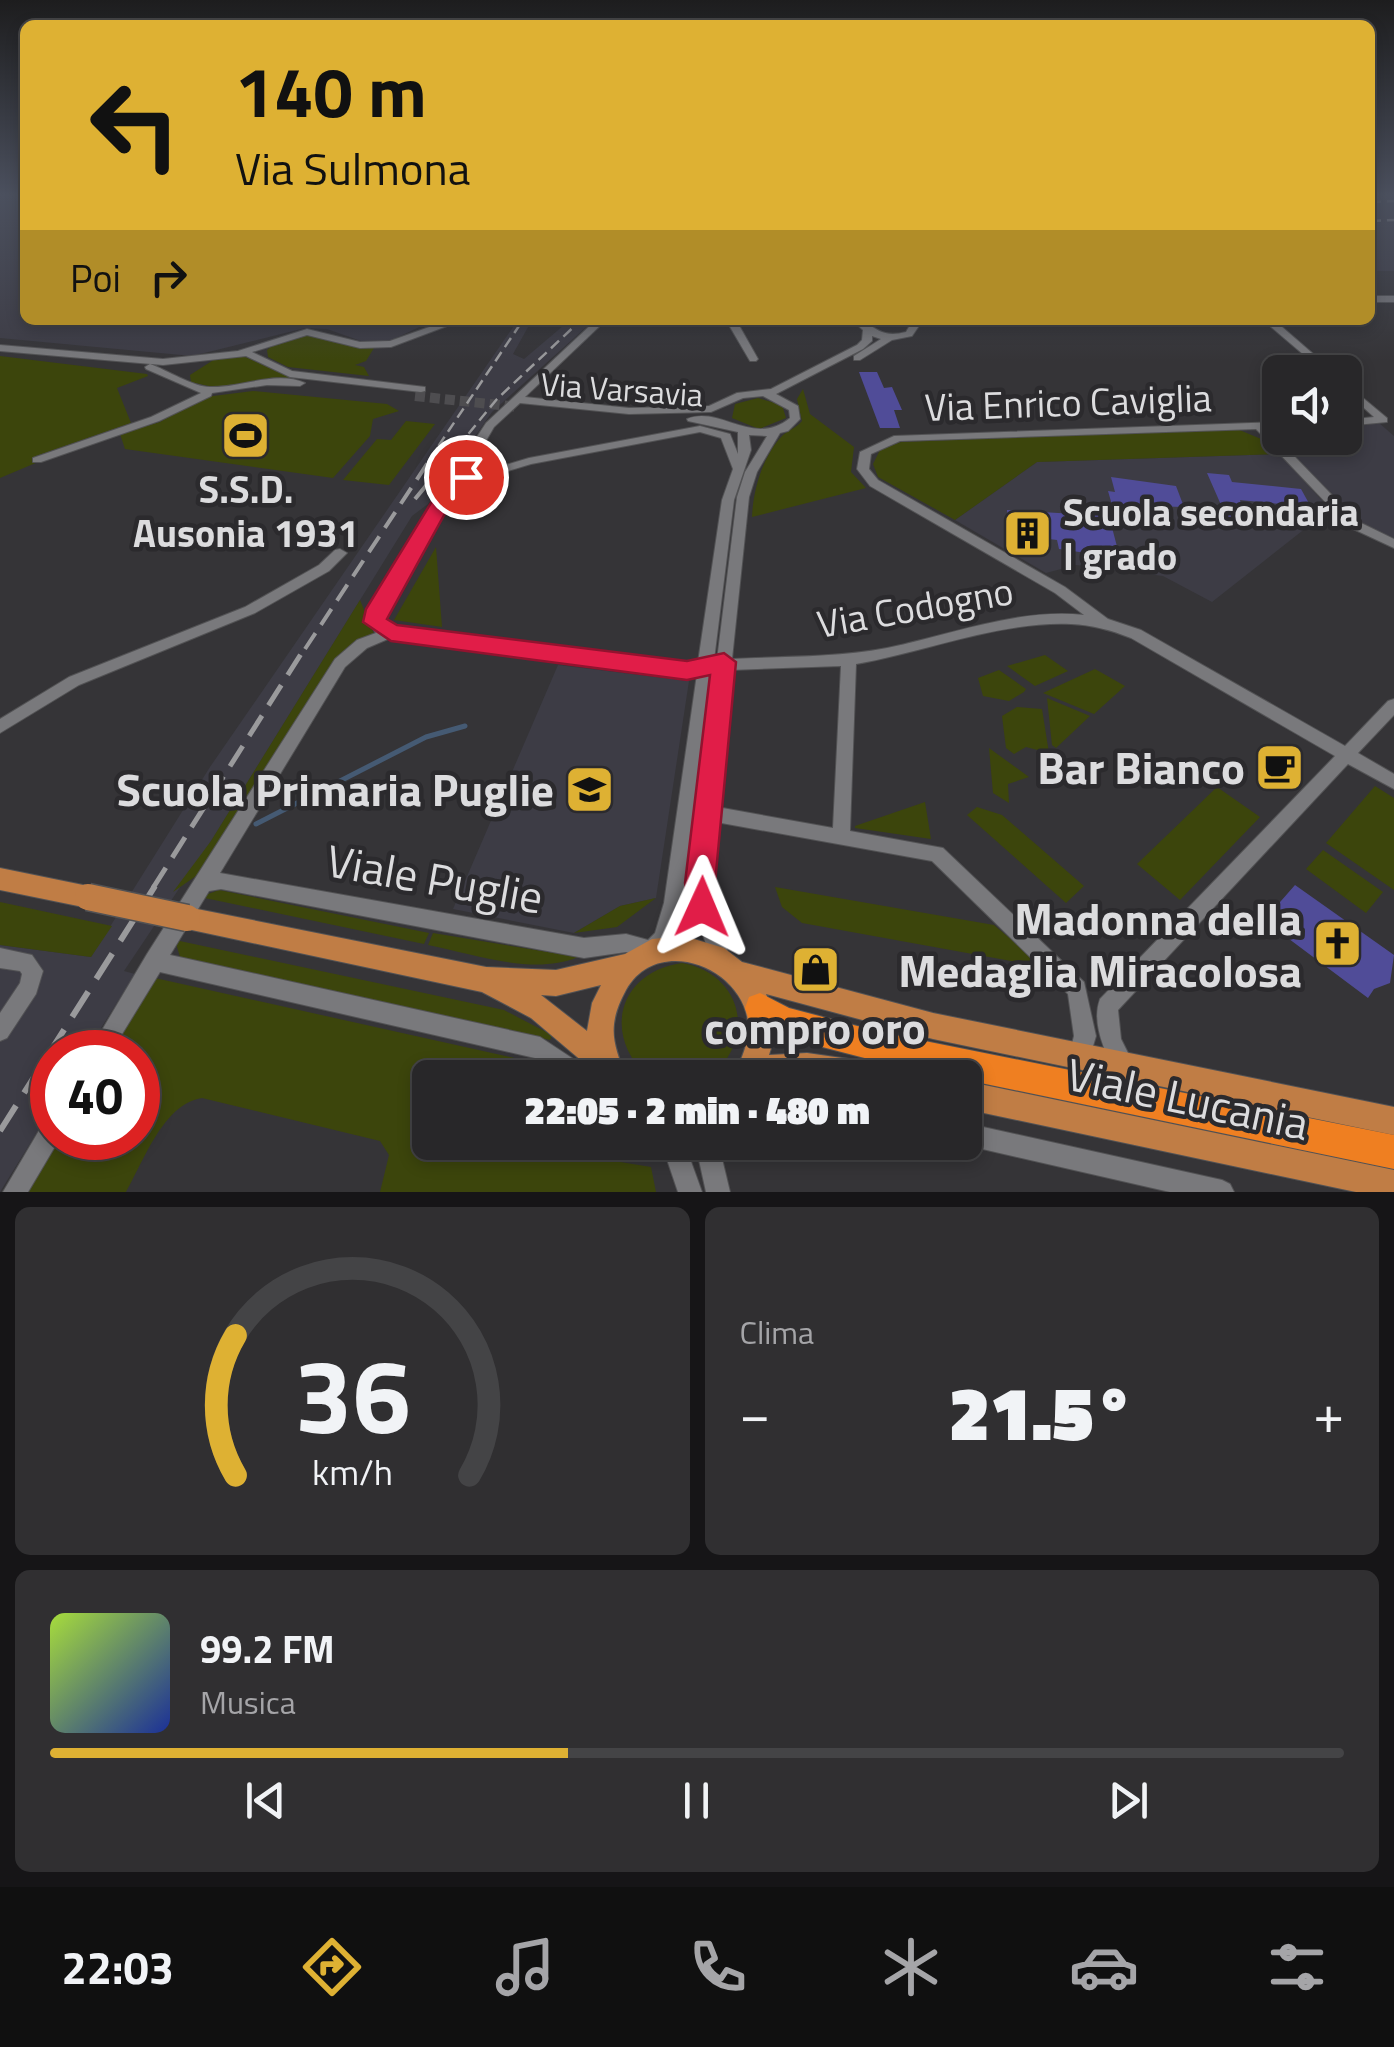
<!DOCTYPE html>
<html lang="it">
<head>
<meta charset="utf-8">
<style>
  body { margin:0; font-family:"Titillium Web",sans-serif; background:#302f31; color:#f1f3f6; height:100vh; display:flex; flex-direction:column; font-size:38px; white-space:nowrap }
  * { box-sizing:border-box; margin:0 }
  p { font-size:32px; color:#a5a5a8 }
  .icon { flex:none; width:55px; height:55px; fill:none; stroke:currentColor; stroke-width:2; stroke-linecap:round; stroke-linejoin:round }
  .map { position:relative; height:1192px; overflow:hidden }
  .panel { display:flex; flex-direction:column; gap:15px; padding:15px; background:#161517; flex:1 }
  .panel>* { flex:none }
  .hud { position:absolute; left:20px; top:20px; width:1355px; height:305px; border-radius:15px; box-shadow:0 5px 15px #0003,0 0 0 2px #444446; background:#deb133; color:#111; overflow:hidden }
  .tools { position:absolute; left:1262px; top:355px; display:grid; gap:20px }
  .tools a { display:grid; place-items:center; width:100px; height:100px; border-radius:15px; background:#282729; box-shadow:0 5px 15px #0003,0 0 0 2px #444446; font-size:50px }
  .speed { position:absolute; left:30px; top:1030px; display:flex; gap:20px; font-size:50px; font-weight:700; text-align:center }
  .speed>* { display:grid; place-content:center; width:130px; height:130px; border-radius:50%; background:#282729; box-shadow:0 5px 15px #0003,0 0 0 2px #444446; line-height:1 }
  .speed .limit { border:15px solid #d22; background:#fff; color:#111 }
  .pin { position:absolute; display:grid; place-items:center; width:85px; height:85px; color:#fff; margin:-42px; border:5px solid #fff; border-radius:50%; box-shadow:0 2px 10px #0007 }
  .me { position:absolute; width:110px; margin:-55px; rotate:1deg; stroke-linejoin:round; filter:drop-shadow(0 0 8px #0008) }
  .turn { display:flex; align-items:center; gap:35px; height:210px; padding:0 50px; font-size:45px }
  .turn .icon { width:130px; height:130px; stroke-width:2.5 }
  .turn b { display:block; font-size:70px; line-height:85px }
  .then { display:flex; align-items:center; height:95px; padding:0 50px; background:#0003; gap:20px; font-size:38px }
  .big { font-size:75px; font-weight:800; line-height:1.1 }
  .panel .tile { flex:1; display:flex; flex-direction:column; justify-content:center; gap:15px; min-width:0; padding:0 35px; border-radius:15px; background:#302f31 }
  .panel .dial { align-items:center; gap:0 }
  .dial svg { height:260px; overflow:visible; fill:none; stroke:#444446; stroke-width:7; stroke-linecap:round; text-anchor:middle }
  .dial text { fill:#f1f3f6; stroke:none }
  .song { display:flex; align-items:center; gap:30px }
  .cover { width:120px; height:120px; border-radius:15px; background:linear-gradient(135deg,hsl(80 70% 55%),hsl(230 70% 35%)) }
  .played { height:10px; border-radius:5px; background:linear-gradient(90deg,#deb133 40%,#444446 40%) }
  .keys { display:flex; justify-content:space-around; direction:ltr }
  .heat { display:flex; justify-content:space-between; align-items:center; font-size:55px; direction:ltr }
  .panel .tiles { flex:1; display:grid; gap:15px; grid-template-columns:1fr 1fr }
  .tile:last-child { grid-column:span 2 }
  .trip { position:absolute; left:412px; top:1060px; width:570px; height:100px; border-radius:15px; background:#282729; box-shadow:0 5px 15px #0003,0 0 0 2px #444446; font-weight:800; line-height:100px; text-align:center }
  .tab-bar { display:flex; height:160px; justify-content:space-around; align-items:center; background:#101010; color:#a5a5a8 }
  .tab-bar .icon { width:70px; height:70px }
  .tab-bar .selected { color:#deb133 }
  .tab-bar b { font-size:45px; color:#f1f3f6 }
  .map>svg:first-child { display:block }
  .built { fill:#3d3c45 }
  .green { fill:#3c450c }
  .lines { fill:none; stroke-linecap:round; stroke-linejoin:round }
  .stream { stroke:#455a73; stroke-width:5 }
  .building { fill:#504c98 }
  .minor-tunnel { stroke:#4e4d50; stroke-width:10; stroke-dasharray:10 5; stroke-linecap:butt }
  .minor-casing { stroke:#525254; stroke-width:2 }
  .major-casing { stroke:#525254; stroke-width:2 }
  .highway-casing { stroke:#525254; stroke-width:2 }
  .minor { fill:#79797c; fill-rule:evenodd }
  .major { fill:#c07d45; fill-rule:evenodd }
  .highway { fill:#ef7f21; fill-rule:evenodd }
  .rail-far3 { stroke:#9a9a9c; stroke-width:2.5; stroke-dasharray:11 6; stroke-linecap:butt }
  .rail-far2 { stroke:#9a9a9c; stroke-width:4; stroke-dasharray:19 10; stroke-linecap:butt }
  .rail-far1 { stroke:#9a9a9c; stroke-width:5; stroke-dasharray:24 12; stroke-linecap:butt }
  .rail { stroke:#9a9a9c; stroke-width:6; stroke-dasharray:30 15; stroke-linecap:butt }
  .major-bridge-casing { stroke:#525254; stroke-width:29; stroke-linecap:butt }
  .major-bridge { stroke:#c07d45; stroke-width:26 }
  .route { fill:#e11d48; stroke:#92132f; stroke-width:2.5 }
  .labels { text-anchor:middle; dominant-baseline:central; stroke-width:9; stroke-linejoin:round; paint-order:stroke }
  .far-street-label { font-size:32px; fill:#dcdcde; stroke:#2b2a2d }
  .street-label { font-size:38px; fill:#dcdcde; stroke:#2b2a2d }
  .poi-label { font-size:38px; font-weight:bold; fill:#dcdcde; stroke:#2b2a2d }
  .near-poi-label { font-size:45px; font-weight:bold; fill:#dcdcde; stroke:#2b2a2d; text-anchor:end }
  .near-street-label { font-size:45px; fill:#dcdcde; stroke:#2b2a2d }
</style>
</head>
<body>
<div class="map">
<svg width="1394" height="1192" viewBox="0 0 1394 1192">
  <rect width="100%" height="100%" fill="#353437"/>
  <path class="built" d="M0,194H25V320H434L392,340L361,341L327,329L305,328L192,356L0,338Z
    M1394,194V271H1370V195Z
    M518,320H532L513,354L524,359L570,320H594L492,412L428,504L412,516L211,841L124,971L135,974L86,1052H52V1108L0,1192V945L91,957L210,767Z
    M1378,422L1394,436V544L1362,529L1258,425H1280V438H1345V423Z
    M1280,454L1325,504V513L1212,602L1163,576L1076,565L1046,573L955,520L1037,462Z
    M558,665L689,681L656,898L620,906L574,933L453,909Z"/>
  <path class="green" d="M304,335L374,348L366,361L355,365L364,367L369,376L288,367L268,357L267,350L278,341Z
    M0,356L147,374L148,376L117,388L131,423L36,456L38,462L0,478Z
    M243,356L294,379L217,388L191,382L190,375L215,359Z
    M803,389L810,414L854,447L851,472L866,488L752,517C753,490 763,455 783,435C789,430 796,428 802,421L797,399Z
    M253,391L387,404L399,411L373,419L370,436L333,478L125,449L120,434L160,422L205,397Z
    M758,398L782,405L786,418L759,429L732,418L735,404Z
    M406,421L435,424L389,485L343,480L377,439L391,440Z
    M1237,429L1266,441L1280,454L1037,462L955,520L878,477L873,464L880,450L901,442Z
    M436,547L442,627L394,620Z
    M360,600L374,634L358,643L209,867L173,892L211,841Z
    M1045,655L1068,671L1035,686L1007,666Z
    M1095,669L1125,686L1094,714L1043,693Z
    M999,670L1026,689L1024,692L1009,701L983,696L978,678Z
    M1047,698L1090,716L1056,748L1052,745Z
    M1017,707L1042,709L1049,753L1026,747L1014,754L1006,748L1002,716Z
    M989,748L1029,777L1008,784L1009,803L993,793Z
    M1375,786L1394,798V890L1326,843Z
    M1217,787L1260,817L1180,900L1137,864Z
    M925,802L931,839L855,828V826Z
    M977,807L1002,815L1084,886L1066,903L967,815Z
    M1323,850L1383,892L1366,913L1306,869Z
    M775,887L994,925L1044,967L802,923L782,907Z
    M219,890L429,933L424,944L200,897Z
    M656,898L617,927L574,933L620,906Z
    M0,902L112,926L91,957L0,945Z
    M433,933L578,957C533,976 474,954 428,945Z
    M175,940L504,1010L552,1035L550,1040L180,957Z
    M682,963C743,974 757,1039 710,1077H648C602,1035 618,972 682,963Z
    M155,978L519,1059L533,1077L430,1078V1142L580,1143L614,1161L651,1167L656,1192H380L389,1155L380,1141L202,1098C163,1104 144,1161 126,1192H27L60,1138H138V1052H111Z"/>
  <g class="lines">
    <path class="stream" d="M256,824L426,737L465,726"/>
  </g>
  <path class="building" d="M859,372H877L884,388L892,387L902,410H894L900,428H880Z
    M1207,473L1229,475L1232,482L1301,489L1311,507L1240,500L1247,525L1229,523Z
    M1111,477L1176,486L1184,507L1112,505L1108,491L1115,492Z
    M1007,510L1109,516L1120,558L1059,549L1057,540L1009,534Z
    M1295,885L1394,955L1390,983L1374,989L1368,998L1269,924L1266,918Z"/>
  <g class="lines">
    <path class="minor-tunnel" d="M415,396L518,407"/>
    <defs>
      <path id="minor" d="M1370,296H1394V302H1370Z
        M449,320H463L391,347L360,348L307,335L252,352L292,371L425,387V391L421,392L290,377L246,356L163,365L0,351V345L163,359L238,351L307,329L360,342L390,341Z
        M596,320H606L525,397L629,408L709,406L737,393L771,389L857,345L862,340L863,330L852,320C875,320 875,340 906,332L913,320H923L912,336L892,340L860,360H854V356L881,339L872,336V341L863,349L776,394L798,406L800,419L788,431L780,433L757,472L749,497L732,659C784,656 835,658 887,648C951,635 1017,608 1084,615L1055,593L870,486L857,469L860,452L894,436L1280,422V428L1268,429L1357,521L1394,539V548L1349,527L1256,429L900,441L871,454L869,469L878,480L1065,587L1108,619L1141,630L1345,746L1388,701L1394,699V715L1358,753L1394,774V789L1348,764L1118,1010L1121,1039L1134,1065L1131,1073L1123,1076L1115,1073C1105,1051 1091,1023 1100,999L1335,756L1131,638C1111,630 1092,625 1071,624C1000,621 925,652 856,664L850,831L943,848L1084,982L1096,1036L1088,1063L1080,1066L1072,1063L1069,1055L1074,1036L1068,994L932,861L716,822L709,883L711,907L730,957L727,964L720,967L713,964L693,907L691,883L716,671H712L682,903L673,938L659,958L652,961L626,952L584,958L221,889L209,891L170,955L540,1037L590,1070L593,1078H563L535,1058L160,972L111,1052H89L147,954L335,659L357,640L376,633L367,620L371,609L447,486L446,484L486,423ZM763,396L789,410L790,418C753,448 720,405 687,419L688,421L738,432V454L730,434L700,426L529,458L465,477L494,427L520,403L629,414L711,412L743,398ZM700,432L721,438L733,469L722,500L698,662L687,664L384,625L381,620L385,609L459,486L531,464ZM749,435L767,436L745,472L737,497L717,660H714L734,500L751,450ZM395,636L687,676L697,674L664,903L655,933L648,940L626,934L584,938L220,873L345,667L367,648ZM841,666L833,828L717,807L731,670Z
        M726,320H736L758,359L756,361H750Z
        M1263,320H1274L1334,372H1324Z
        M150,364C167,370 193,387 210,387C241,388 276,370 305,383L300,386L267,385L212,393L211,396L159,421L41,462H33V458L151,417L201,393L146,369L145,367Z
        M1345,383L1387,418V422L1345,426V420L1374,417L1345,391Z
        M340,549L347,553L329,571L255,613L79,685L0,733V719L69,677L245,607L319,565L335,550Z
        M0,948L32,955L43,971L36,994L7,1038L0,1041V1013L20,983L22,974L20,971L0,968Z
        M52,1119V1138H60L28,1192H3L44,1122Z
        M965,1123L1222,1180L1230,1184L1234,1192H1170L965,1145L958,1142H965Z
        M661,1142H684L702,1192H678Z
        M695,1142H718L730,1192H706Z"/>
      <path id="major" d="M0,868L88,886L96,889L100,897L96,905L88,908L0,890Z
        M187,907L486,967L556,970L625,954L652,939L684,936L724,948L742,962L933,1013L1394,1107V1135L933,1039L766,994C775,1013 776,1035 769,1055L807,1053L884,1064L894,1068L898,1078H733C738,1066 744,1054 747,1041C761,975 661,928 626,990C607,1025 612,1043 627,1078H598L596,1073L531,1018L482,992L187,929L178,926L175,918L178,910ZM601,985L592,1003L587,1031L541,995L556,996Z
        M965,1081L1394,1170V1192H1356L965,1109Z"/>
      <path id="highway" d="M760,993L789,1008L880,1032L1394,1135V1169L880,1062L784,1037L749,1019L745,1008L749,997Z"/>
    </defs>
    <use href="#minor" class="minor-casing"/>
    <use href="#major" class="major-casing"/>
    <use href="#highway" class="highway-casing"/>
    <use href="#minor" class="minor"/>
    <use href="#major" class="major"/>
    <use href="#highway" class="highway"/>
    <path class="rail-far3" d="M1370,202L1394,201
      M1370,221L1394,220
      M429,460L523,320
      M447,460L497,399L581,320"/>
    <path class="rail-far2" d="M415,499L449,458
      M305,649L431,458"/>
    <path class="rail-far1" d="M153,888L306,646"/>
    <path class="rail" d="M0,1131L155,886"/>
    <defs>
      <path id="major-bridge" d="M88,897L187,918"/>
    </defs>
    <use href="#major-bridge" class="major-bridge-casing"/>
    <use href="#major-bridge" class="major-bridge"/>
  </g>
  <linearGradient id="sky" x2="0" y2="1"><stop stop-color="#1d1d1e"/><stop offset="0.54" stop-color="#4b505e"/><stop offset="1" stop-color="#4b505e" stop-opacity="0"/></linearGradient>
  <rect width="1394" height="361" fill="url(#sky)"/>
  <path class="route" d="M466,471L476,477L459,488L387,619L397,625L687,661L724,653L736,662L715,883L718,907L713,917L702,921L691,917L685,883L710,675L687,680L391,641L363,622L366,609L445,480Z"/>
  <defs>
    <symbol id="stadium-square" viewBox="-11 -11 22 22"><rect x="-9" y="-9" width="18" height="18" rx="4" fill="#deb133" stroke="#2b2a2d"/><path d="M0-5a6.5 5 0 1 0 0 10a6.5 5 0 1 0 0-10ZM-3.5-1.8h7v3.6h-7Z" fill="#111"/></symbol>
    <symbol id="building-square" viewBox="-11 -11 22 22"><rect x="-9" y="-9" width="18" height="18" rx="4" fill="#deb133" stroke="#2b2a2d"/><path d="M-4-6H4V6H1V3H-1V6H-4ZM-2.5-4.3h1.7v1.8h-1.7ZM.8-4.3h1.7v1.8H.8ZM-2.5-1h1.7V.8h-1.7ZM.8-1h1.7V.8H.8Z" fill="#111"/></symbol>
    <symbol id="cafe-square" viewBox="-11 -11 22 22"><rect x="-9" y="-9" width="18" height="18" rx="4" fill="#deb133" stroke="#2b2a2d"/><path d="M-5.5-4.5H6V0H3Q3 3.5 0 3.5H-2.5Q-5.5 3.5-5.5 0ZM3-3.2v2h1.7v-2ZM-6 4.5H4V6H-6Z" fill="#111"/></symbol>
    <symbol id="school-square" viewBox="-11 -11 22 22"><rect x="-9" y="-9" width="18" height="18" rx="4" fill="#deb133" stroke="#2b2a2d"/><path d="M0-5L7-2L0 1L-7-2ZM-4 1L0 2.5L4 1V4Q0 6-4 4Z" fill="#111"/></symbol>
    <symbol id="church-square" viewBox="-11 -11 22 22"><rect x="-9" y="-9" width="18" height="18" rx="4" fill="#deb133" stroke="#2b2a2d"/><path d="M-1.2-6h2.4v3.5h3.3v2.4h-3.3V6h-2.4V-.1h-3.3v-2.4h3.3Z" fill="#111"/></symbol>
    <symbol id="shop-square" viewBox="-11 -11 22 22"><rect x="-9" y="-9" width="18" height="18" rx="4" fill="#deb133" stroke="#2b2a2d"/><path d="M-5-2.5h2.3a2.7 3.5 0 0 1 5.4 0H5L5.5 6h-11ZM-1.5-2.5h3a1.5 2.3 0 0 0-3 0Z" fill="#111"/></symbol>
  </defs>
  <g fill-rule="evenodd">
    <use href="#stadium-square" x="218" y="408" width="55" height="55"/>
    <use href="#building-square" x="1000" y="506" width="55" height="55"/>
    <use href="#cafe-square" x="1252" y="740" width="55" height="55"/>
    <use href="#school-square" x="562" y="762" width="55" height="55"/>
    <use href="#church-square" x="1310" y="916" width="55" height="55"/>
    <use href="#shop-square" x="788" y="942" width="55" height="55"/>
  </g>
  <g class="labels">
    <g class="far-street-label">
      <text transform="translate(622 389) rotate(4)">Via Varsavia</text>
    </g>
    <g class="street-label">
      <text transform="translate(1068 402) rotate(-2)">Via Enrico Caviglia</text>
      <text transform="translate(915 607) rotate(-10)">Via Codogno</text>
    </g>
    <g class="poi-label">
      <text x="246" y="489">S.S.D.<tspan x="246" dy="44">Ausonia 1931</tspan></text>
      <text x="1063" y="512" text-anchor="start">Scuola secondaria<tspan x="1063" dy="44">I grado</tspan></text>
    </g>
    <g class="near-poi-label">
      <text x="1245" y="767">Bar Bianco</text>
      <text x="554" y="789">Scuola Primaria Puglie</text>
      <text x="1302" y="918">Madonna della<tspan x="1302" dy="52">Medaglia Miracolosa</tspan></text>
      <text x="815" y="1027" text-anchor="middle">compro oro</text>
    </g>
    <g class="near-street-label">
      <text transform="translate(435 878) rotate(10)">Viale Puglie</text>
      <text transform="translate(1188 1098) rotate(12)">Viale Lucania</text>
    </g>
  </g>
</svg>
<div class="tools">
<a><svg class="icon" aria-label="sound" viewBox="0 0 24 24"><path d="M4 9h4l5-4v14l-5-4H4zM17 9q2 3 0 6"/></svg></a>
</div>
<div class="speed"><div class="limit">40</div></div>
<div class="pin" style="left:466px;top:477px;background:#d93025"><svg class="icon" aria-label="arrive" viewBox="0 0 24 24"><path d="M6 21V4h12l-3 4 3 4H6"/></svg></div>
<svg class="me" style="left:702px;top:907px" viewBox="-20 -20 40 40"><path d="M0-17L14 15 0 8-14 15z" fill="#e11d48" stroke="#fff" stroke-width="4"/></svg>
<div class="trip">22:05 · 2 min · 480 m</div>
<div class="hud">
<div class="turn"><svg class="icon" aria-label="left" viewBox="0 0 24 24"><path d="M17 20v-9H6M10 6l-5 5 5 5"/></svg><div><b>140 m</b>Via Sulmona</div></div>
<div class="then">Poi<svg class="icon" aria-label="right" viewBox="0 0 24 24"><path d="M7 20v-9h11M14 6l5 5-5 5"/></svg></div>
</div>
</div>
<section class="panel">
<div class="tiles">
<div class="tile dial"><svg viewBox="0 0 100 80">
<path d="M14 69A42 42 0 1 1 86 69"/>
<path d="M14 69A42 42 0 0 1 14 26" stroke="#deb133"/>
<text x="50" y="56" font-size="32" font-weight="700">36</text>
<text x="50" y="72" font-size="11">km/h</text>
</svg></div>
<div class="tile"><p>Clima</p>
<div class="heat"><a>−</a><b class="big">21.5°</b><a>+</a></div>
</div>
<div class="tile">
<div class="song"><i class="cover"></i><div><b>99.2 FM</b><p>Musica</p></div></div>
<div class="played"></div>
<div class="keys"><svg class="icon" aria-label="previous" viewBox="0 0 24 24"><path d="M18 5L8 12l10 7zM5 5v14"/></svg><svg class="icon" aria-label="pause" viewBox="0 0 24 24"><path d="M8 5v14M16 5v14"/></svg><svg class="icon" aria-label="next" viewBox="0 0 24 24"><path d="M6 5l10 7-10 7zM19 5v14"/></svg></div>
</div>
</div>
</section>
<nav class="tab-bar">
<b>22:03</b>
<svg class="icon selected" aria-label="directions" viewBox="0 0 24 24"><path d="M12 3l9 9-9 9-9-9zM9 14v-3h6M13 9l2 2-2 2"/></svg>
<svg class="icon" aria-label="music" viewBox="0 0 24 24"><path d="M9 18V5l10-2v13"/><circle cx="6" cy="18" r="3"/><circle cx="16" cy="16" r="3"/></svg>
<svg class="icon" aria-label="phone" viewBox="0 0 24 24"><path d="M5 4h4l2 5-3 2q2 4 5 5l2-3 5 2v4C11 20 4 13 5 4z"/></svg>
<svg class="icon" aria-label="climate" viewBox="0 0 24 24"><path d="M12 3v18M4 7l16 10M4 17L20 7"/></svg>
<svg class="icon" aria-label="car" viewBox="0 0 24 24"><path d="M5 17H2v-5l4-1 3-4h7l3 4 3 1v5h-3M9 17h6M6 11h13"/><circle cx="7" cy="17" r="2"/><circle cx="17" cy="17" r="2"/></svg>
<svg class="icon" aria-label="filters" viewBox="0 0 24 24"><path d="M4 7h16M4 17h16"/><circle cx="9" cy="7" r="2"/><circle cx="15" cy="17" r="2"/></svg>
</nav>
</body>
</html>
